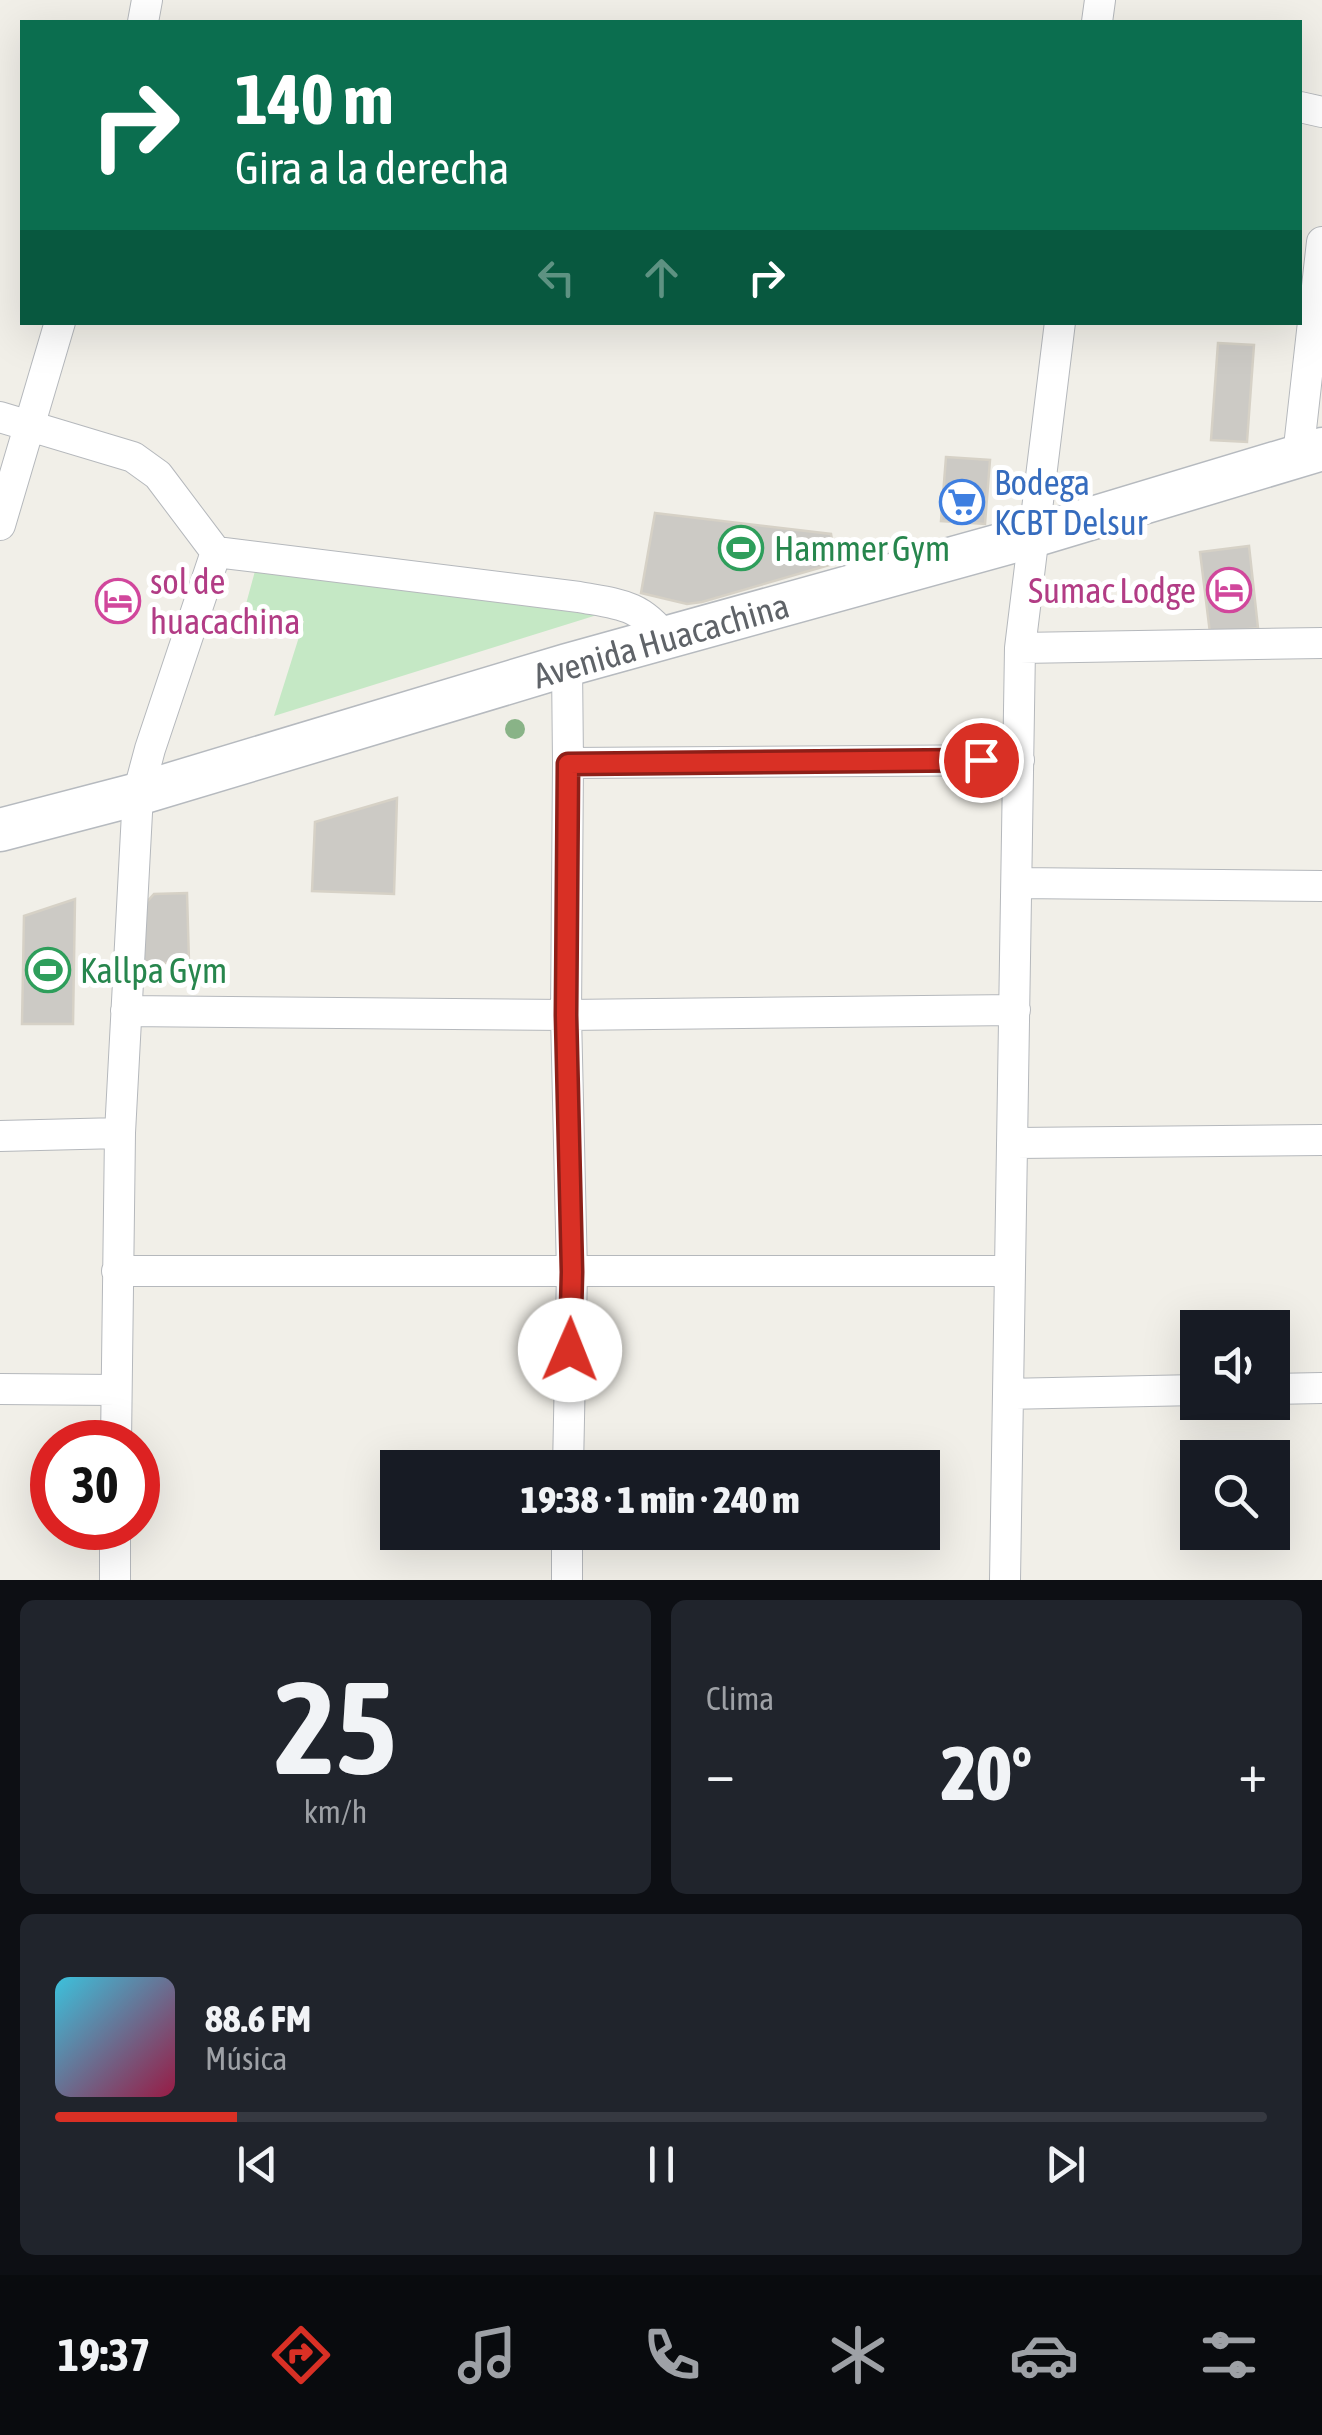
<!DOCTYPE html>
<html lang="es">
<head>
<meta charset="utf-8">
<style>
  body { margin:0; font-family:"Asap Condensed",sans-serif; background:#20242c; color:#f1f3f6; height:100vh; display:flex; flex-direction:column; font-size:38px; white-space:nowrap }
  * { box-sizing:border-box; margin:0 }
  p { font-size:32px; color:#9ea1a6 }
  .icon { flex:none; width:55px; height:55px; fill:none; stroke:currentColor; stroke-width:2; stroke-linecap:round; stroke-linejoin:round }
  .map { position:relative; height:1580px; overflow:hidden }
  .side { display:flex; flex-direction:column; gap:20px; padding:20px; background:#0d0f14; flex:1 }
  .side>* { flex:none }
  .hud { position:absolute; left:20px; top:20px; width:1282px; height:305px; border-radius:0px; box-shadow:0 10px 40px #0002; background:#0b6e4f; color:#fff; overflow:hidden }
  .buttons { position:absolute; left:1180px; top:1310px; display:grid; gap:20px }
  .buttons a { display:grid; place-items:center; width:110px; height:110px; border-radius:0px; background:#171b24; box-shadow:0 10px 40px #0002; font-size:50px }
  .speed { position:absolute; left:30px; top:1420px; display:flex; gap:20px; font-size:50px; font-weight:700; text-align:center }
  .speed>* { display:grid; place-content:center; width:130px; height:130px; border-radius:50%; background:#171b24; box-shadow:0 10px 40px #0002; line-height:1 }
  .speed .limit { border:15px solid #d22; background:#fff; color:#111 }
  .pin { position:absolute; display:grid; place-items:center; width:85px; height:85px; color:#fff; margin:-42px; border:5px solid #fff; border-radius:50%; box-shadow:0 2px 10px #0007 }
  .me { position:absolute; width:110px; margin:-55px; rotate:1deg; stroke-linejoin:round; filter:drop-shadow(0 0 8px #0008) }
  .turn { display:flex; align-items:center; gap:35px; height:210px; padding:0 50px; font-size:45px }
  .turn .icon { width:130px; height:130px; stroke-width:2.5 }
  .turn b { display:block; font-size:70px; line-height:85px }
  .lanes { display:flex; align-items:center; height:95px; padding:0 50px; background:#0003; justify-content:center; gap:50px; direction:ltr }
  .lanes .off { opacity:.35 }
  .big { font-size:75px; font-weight:800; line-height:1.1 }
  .side .widget { flex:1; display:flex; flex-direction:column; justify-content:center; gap:15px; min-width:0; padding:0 35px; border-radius:15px; background:#20242c }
  .side .dial { align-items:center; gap:0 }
  .dial b { font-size:130px; line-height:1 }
  .song { display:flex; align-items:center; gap:30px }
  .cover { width:120px; height:120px; border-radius:15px; background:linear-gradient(135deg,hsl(190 70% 55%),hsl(340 70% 35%)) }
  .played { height:10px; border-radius:5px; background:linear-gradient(90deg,#d93025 15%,#363941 15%) }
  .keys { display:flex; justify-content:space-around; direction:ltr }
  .heat { display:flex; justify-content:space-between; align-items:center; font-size:55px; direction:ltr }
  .side .tiles { flex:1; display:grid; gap:20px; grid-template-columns:1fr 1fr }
  .widget:last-child { grid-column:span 2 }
  .trip { position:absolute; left:380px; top:1450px; width:560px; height:100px; border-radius:0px; background:#171b24; box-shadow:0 10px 40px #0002; font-weight:800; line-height:100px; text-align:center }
  .menu { display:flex; height:160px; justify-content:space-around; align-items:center; background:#090b0e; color:#9ea1a6 }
  .menu .icon { width:70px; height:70px }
  .menu .selected { color:#d93025 }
  .menu b { font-size:45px; color:#f1f3f6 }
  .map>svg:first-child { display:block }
  .green { fill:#c5e8c5 }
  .building { fill:#cccac5; stroke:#d6d1c6; stroke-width:2.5 }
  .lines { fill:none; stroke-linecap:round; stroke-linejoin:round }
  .street-casing { stroke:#b5b8bc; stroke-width:32 }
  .secondary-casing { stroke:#b6babf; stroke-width:45 }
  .street { stroke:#fff; stroke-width:30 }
  .secondary { stroke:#fff; stroke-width:42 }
  .tree { fill:#89b387 }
  .route-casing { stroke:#8d1f18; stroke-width:25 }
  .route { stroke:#d93025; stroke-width:18 }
  .labels { text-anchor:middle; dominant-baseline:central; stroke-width:10; stroke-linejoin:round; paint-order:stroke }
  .shop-label { font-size:35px; fill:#366cbe; stroke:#fff; text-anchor:start }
  .leisure-label { font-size:35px; fill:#27864d; stroke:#fff; text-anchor:start }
  .hotel-label { font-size:35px; fill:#b23c85; stroke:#fff; text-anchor:start }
  .street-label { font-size:35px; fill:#5f6368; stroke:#fff }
</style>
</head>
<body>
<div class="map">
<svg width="1322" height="1580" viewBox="0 0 1322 1580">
  <rect width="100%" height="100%" fill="#f1efe8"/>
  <path class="green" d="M255,571L597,615L274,716L304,621L243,615Z"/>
  <path class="building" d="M1218,343L1254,345L1247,442L1211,440Z
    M946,457L990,460L985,524L941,521Z
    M655,513L831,534L836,563L702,602L687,604L641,593Z
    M1249,546L1258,628L1210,633L1200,552Z
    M397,798L394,894L312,891L315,822Z
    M187,893L189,962L136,964L134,916L154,894Z
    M75,899L73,1024H22L24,916Z"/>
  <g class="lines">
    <defs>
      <path id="street" d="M143,22L147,0
        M1097,22L1100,0
        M1300,107L1322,112
        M0,417L133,457L158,475L216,552L579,597C617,604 641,604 665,638
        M1298,456L1322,242
        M0,525L60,322
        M1020,648L1322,643
        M567,665L568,763L1019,760
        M568,763L566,1015L572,1272L568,1468
        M1017,883L1322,886
        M126,1011L566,1015L1015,1010
        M0,1136L120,1133
        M1012,1143L1322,1140
        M117,1271H1010
        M0,1389L116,1390
        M1272,1389L1322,1388
        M1008,1394L1198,1390
        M116,1442L120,1133L138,794L150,749L216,552
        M115,1580V1528
        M567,1580V1532
        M1005,1580L1020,648L1060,322"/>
      <path id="secondary" d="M0,830L138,794L567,665L1033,536L1322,449"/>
    </defs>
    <use href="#street" class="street-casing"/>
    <use href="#secondary" class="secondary-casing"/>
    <use href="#street" class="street"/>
    <use href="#secondary" class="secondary"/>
  </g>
  <circle class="tree" cx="515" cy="729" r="10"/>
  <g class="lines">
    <defs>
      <path id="route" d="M570,1350L572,1272L566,1015L568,764L981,760"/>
    </defs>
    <use href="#route" class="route-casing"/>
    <use href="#route" class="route"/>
  </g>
  <defs>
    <symbol id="supermarket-ring" viewBox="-11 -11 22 22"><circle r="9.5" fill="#fff" stroke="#3f7fe0" stroke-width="1.5"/><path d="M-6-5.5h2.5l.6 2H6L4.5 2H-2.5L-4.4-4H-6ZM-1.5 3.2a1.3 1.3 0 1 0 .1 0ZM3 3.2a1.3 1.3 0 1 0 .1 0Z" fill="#3f7fe0"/></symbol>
    <symbol id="stadium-ring" viewBox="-11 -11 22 22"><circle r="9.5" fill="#fff" stroke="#2e9e5b" stroke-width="1.5"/><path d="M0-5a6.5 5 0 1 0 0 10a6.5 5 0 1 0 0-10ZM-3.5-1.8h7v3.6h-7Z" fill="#2e9e5b"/></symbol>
    <symbol id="hotel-ring" viewBox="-11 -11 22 22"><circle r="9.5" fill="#fff" stroke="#d1479c" stroke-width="1.5"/><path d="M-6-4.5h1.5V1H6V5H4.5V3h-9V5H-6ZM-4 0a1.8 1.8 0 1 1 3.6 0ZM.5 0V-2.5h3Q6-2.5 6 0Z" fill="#d1479c"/></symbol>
  </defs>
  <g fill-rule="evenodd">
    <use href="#supermarket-ring" x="937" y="477" width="50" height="50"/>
    <use href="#stadium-ring" x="716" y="523" width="50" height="50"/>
    <use href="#hotel-ring" x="1204" y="565" width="50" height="50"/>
    <use href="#hotel-ring" x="93" y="576" width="50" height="50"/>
    <use href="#stadium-ring" x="23" y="945" width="50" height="50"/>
  </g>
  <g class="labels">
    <g class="shop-label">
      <text x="994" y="482">Bodega<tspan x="994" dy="40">KCBT Delsur</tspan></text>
    </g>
    <g class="leisure-label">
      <text x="774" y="548">Hammer Gym</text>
      <text x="80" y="970">Kallpa Gym</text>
    </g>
    <g class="hotel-label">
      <text x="150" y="581">sol de<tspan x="150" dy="40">huacachina</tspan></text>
      <text x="1196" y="590" text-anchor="end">Sumac Lodge</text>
    </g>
    <g class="street-label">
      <text transform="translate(661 640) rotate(-16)">Avenida Huacachina</text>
    </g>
  </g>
</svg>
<div class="buttons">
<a><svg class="icon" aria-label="sound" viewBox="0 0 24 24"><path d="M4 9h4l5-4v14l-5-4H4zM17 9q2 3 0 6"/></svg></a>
<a><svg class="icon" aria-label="search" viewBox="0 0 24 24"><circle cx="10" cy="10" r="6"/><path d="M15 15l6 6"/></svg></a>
</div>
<div class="speed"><div class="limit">30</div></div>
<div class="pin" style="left:981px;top:760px;background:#d93025"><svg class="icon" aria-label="arrive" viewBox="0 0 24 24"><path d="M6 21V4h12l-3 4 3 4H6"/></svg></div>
<svg class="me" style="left:570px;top:1350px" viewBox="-20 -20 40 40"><circle r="19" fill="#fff"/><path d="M0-13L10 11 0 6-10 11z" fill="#d93025"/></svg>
<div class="trip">19:38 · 1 min · 240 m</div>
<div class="hud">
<div class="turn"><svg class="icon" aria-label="right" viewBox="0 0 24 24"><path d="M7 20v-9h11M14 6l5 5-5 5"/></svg><div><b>140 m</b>Gira a la derecha</div></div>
<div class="lanes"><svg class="icon off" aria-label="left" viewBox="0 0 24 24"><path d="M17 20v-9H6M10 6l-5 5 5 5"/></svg><svg class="icon off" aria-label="ahead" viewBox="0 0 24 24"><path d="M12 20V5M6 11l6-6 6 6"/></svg><svg class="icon" aria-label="right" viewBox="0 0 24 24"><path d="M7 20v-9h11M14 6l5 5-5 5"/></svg></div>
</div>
</div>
<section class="side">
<div class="tiles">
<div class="widget dial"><b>25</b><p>km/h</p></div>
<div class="widget"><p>Clima</p>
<div class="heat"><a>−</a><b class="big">20°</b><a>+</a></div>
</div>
<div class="widget">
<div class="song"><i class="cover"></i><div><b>88.6 FM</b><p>Música</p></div></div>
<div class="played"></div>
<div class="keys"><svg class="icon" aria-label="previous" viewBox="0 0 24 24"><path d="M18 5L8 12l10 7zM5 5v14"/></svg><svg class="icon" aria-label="pause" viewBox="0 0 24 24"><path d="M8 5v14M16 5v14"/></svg><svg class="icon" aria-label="next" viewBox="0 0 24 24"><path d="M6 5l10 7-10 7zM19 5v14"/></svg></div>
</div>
</div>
</section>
<nav class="menu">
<b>19:37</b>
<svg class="icon selected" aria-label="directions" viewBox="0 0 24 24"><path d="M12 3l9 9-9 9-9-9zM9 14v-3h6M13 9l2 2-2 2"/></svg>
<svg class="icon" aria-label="music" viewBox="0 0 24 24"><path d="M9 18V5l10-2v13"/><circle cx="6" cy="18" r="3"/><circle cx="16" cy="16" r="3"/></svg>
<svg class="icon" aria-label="phone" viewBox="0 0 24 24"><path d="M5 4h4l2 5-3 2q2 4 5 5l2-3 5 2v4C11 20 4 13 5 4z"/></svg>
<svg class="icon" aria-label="climate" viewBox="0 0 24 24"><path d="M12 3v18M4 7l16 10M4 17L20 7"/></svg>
<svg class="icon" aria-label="car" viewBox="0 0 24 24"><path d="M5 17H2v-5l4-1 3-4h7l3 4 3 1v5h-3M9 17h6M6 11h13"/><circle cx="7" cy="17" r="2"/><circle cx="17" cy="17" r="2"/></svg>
<svg class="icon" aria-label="filters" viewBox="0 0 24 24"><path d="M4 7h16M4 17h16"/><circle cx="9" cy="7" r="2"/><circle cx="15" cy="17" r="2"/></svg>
</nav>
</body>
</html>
